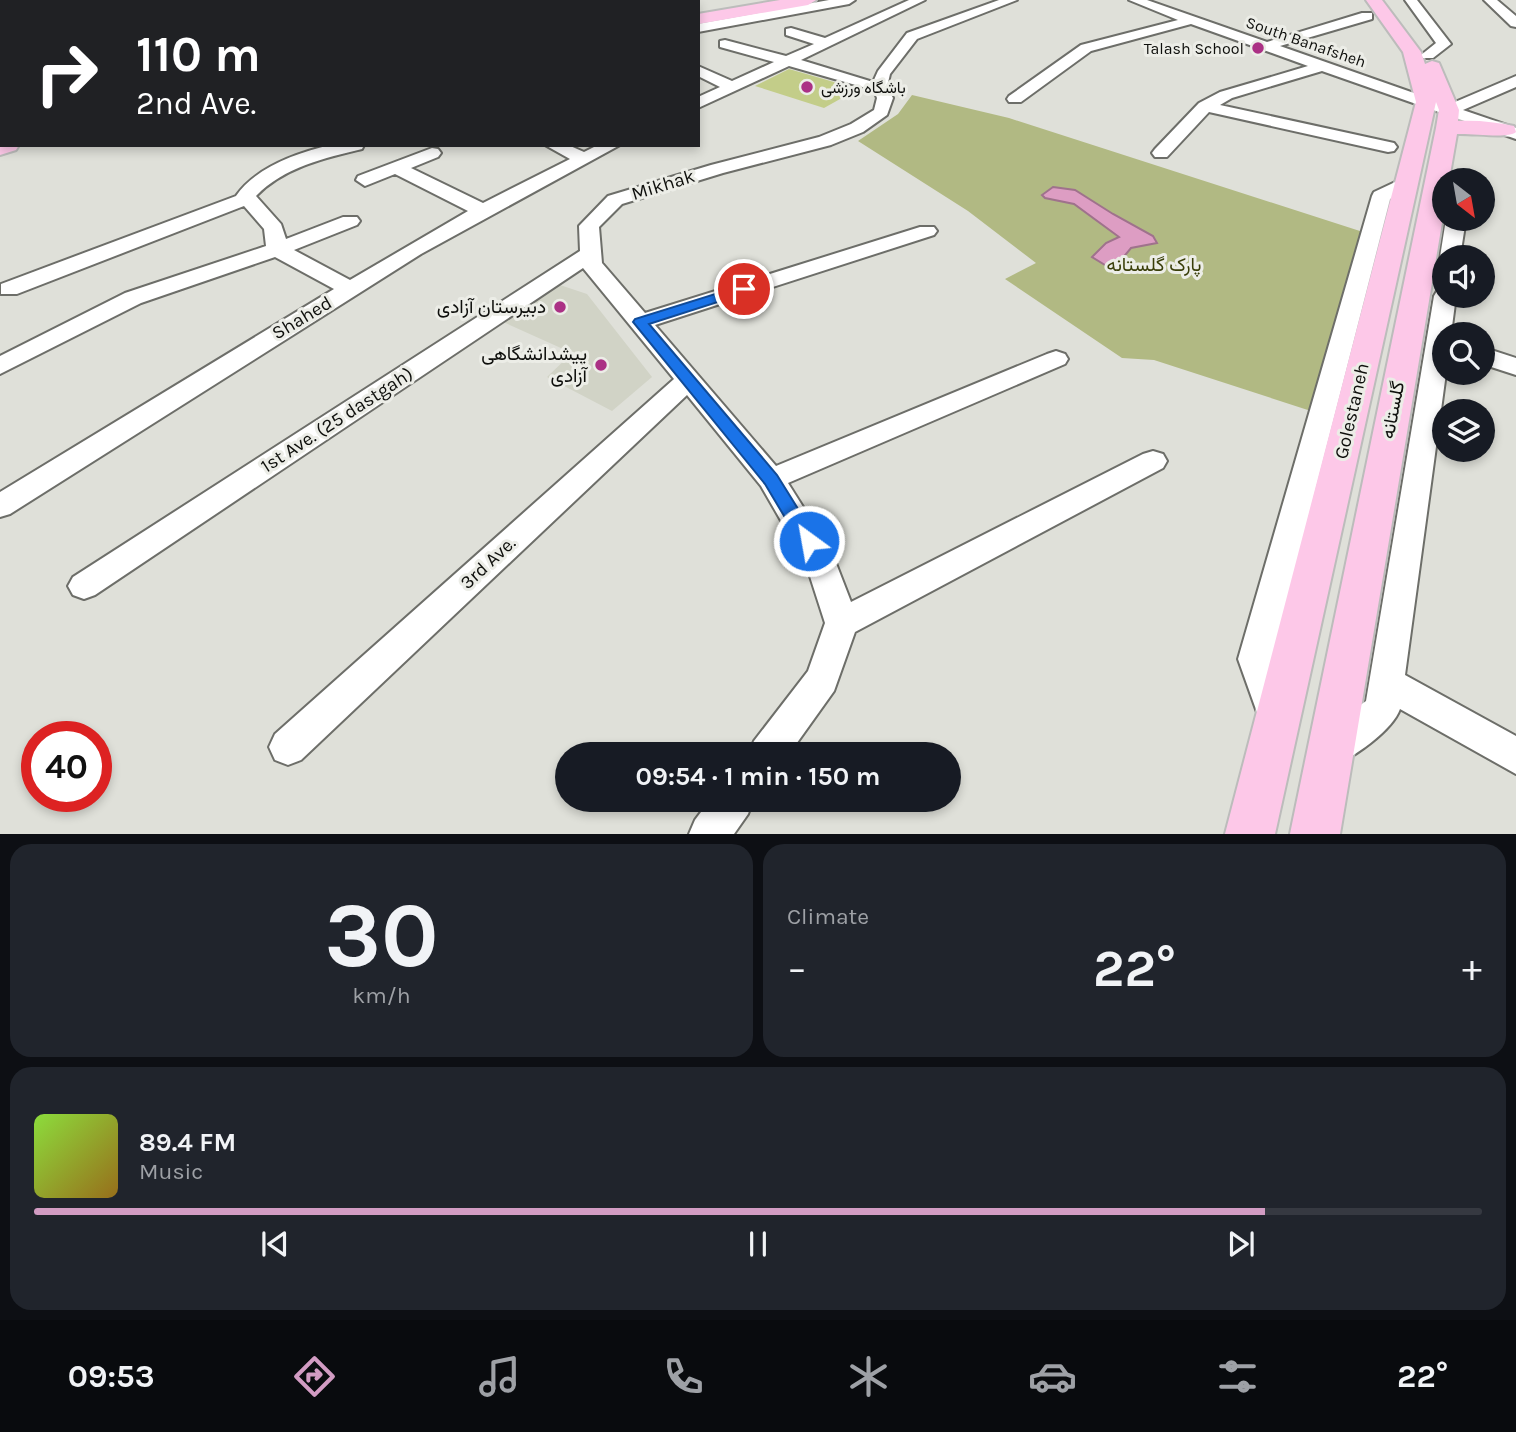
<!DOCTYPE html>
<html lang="en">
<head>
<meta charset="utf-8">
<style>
  body { margin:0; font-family:Karla,Vazirmatn,sans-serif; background:#20242c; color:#f1f3f6; height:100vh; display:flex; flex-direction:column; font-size:26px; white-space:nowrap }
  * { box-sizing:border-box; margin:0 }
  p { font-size:23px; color:#9ea1a6 }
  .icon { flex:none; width:38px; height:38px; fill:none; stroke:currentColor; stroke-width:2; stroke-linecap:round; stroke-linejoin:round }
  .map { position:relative; height:834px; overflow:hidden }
  .panel { display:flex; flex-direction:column; gap:10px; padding:10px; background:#0d0f14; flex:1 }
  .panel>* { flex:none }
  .hud { position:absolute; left:0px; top:0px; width:700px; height:147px; box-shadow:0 4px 10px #0003; background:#202124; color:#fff; overflow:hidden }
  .needle { width:46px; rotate:149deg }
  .tools { position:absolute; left:1432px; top:168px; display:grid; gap:14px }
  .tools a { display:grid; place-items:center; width:63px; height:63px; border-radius:50%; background:#171b24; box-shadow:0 4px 10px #0003; font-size:35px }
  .speed { position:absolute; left:21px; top:721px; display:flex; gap:14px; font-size:35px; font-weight:700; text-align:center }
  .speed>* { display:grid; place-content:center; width:91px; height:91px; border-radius:50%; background:#171b24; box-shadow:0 4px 10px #0003; line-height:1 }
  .speed .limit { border:10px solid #d22; background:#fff; color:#111 }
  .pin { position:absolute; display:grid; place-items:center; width:60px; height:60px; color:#fff; margin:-30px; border:4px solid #fff; border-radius:50%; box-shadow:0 2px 7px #0007 }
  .me { position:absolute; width:77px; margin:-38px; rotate:328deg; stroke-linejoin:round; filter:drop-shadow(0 0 5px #0008) }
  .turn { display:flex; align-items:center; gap:24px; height:147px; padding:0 21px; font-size:32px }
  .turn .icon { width:91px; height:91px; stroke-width:2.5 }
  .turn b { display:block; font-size:49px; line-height:60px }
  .big { font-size:52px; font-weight:700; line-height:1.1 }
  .panel .tile { flex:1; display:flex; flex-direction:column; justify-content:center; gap:10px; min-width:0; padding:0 24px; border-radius:21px; background:#20242c }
  .panel .dial { align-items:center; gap:0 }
  .dial b { font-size:91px; line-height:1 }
  .song { display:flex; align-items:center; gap:21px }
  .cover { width:84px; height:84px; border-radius:10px; background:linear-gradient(135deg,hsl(90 70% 55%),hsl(40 70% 35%)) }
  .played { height:7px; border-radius:4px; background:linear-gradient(90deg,#d29cc3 85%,#363941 85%) }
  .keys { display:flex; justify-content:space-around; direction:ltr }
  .heat { display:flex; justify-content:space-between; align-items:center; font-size:38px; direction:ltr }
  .panel .tiles { flex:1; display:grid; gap:10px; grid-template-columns:1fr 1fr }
  .tile:last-child { grid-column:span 2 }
  .trip { position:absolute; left:555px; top:742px; width:406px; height:70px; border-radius:35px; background:#171b24; box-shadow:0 4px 10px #0003; font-weight:700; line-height:70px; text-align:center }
  .dock { display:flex; height:112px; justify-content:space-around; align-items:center; background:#090b0e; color:#9ea1a6 }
  .dock .icon { width:49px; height:49px }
  .dock .on { color:#d29cc3 }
  .dock b { font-size:32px; color:#f1f3f6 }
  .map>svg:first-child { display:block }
  .built { fill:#d1d3c6 }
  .green { fill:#b1b983 }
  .water { fill:#dd9dc3; stroke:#9f728c; stroke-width:2 }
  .building { fill:#c3cd89 }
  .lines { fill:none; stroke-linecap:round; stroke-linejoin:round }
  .minor-casing { stroke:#6d6e69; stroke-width:4 }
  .major-casing { stroke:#bcbcbb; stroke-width:4 }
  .minor { fill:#fff; fill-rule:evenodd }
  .major { fill:#fdc8e8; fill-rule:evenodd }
  .route { fill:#1a73e8; stroke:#114b97; stroke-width:2 }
  .poi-dot { fill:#ab3185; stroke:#ecede7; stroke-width:2.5 }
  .labels { text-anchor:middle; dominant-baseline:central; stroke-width:6; stroke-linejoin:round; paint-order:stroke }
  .far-street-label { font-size:16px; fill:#0e0f0c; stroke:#ecede7 }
  .far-poi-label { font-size:16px; fill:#0e0f0c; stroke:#ecede7; text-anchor:end }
  .street-label { font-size:19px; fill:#0e0f0c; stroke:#ecede7 }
  .park-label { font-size:19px; fill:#393e09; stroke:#ecede7 }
  .poi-label { font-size:19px; fill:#0e0f0c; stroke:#ecede7; text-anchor:end }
</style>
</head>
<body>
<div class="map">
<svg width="1516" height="834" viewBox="0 0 1516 834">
  <rect width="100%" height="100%" fill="#dfe0d9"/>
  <path class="built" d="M557,284L587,294L652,377L612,411L547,377L572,353L501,321Z"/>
  <path class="green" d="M912,95L1009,118L1363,232L1314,412L1154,360L1122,358L1005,279L1036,263L968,211L858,141L898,114Z"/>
  <path class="water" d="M1053,187L1075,190L1113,214L1153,236L1157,243L1131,248L1117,265H1105L1092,257L1106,243L1119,237L1074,204L1045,198L1042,195Z"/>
  <path class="building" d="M789,69L858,89L824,108L755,86Z"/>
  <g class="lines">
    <defs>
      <path id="minor" d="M49,0H68L48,2Z
        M336,0H352L335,2Z
        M404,0H418L403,2Z
        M829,0H855L849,4L698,32V24Z
        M909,0H925L801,60L873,82L878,71L907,33L999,0H1017L917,39L890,74L887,87L893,98L887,115L863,132L831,145L723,173L622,204L599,227L602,263L645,313L920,227H934L937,231L934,235L655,325L776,466L1047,354L1056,351L1065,354L1068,359L1065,364L788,483L832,553L851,602L1143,454L1153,451L1163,454L1167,461L1163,468L855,632L834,691L789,754H748L754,741L808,671L825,623L806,564L761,486L687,395L301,760L288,765L275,760L269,747L275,734L674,379L583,268L95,595L84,599L73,595L68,586L73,577L580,251L579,226L608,196L711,165L819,137L851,124L874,110L877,98L872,86L866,88L789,66L698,108V97L720,87L698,76V66L732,81L774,62L720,47V41L725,40L786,56L814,44L786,35V29L791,28L825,38Z
        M1129,0H1147L1267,42L1362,13H1372V19L1280,46L1448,105L1516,76V87L1463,110L1516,128V139L1322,71L1232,98L1220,105L1394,143L1397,147L1394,151L1388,152L1209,112L1167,157H1155L1152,153L1155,149L1199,103L1220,92L1308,66L1191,24L1091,51L1021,102H1009L1007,99L1009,96L1081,45L1178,20Z
        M1405,0H1417L1451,44L1433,58H1423L1421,55L1436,43Z
        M1484,0H1497L1516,16V27L1511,26Z
        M2,10V18L0,19V11Z
        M2,117V128H0V118Z
        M330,145H364L362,149C325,158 284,167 256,196L281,224L286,239L343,217H357L360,221L357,225L294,250L350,280L468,211L395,174L365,186L356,180L358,176L432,148L438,149L441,153L438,157L411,168L483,203L570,159L545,145H568L584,152L598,145H620L421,254L10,514L0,517V492L334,289L275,257L141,303L0,374V356L125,293L266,246L264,229L244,206L17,294H1V284L236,196C256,167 297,153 330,145Z
        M1408,176L1417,182L1390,199L1272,659L1294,717L1289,729L1276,734L1263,729L1238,659L1372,196L1374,192Z
        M1446,219H1466L1460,257H1444V262L1440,257Z
        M1444,290V296H1456L1451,334H1444L1446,373L1405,675L1516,736V774L1400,709C1392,731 1353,758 1331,767L1318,762L1312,749L1318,736L1366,701L1434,296L1437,291Z
        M1482,347L1516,358V375L1482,364Z
        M710,800H753L748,814L734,834H689L695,820Z"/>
      <path id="major" d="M446,0H465L445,2Z
        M780,0H816L808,5L698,24V14Z
        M1366,0H1382L1421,52L1425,64L1432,61L1439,63L1459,110L1458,121C1478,120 1495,122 1514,126L1516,132C1508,139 1472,133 1457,134L1449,180H1444V211L1340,834H1290L1436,128L1439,110L1436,102L1275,834H1225L1416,102L1403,52Z
        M0,140L2,145H19L16,150L0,155Z"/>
    </defs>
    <use href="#minor" class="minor-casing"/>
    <use href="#major" class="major-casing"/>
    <use href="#minor" class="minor"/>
    <use href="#major" class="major"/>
  </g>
  <path class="route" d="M744,285L751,289L749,292L649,324L777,475L818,541L815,546L809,549L802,546L765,484L633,322L635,319Z"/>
  <g class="poi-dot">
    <circle cx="1258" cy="48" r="7"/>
    <circle cx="807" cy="87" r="7"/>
    <circle cx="560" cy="307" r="7"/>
    <circle cx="601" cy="365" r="7"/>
  </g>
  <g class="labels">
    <g class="far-street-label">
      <text transform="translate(1306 42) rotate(19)">South Banafsheh</text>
    </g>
    <g class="far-poi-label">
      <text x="1244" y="48">Talash School</text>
      <text x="821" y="87" text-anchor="start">باشگاه ورزشی</text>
    </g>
    <g class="street-label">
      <text transform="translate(663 185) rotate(-17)">Mikhak</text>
      <text transform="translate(302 318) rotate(-31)">Shahed</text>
      <text transform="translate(1393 410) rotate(-79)">گلستانه</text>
      <text transform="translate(1352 411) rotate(-77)">Golestaneh</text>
      <text transform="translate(337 420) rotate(-33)">1st Ave. (25 dastgah)</text>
      <text transform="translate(488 563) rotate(-43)">3rd Ave.</text>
    </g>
    <g class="park-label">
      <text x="1154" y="265">پارک گلستانه</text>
    </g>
    <g class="poi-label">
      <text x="546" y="307">دبیرستان آزادی</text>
      <text x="587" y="354">پیشدانشگاهی<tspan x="587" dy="22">آزادی</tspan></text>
    </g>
  </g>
</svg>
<div class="tools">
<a><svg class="needle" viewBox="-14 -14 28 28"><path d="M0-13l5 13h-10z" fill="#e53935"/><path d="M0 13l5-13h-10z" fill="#9ea1a6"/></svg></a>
<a><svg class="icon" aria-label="sound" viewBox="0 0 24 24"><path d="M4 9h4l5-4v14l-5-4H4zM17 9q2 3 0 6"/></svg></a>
<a><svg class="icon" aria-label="search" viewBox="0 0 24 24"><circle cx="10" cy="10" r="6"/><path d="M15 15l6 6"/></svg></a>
<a><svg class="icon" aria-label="layers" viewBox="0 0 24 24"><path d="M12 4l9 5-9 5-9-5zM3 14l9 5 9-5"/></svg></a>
</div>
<div class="speed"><div class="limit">40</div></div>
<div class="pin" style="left:744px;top:289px;background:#d93025"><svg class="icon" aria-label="arrive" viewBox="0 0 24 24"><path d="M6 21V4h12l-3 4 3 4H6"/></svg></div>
<svg class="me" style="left:809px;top:541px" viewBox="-20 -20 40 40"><circle r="17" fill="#1a73e8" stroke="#fff" stroke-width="3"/><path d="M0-11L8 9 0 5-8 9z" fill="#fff"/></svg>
<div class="trip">09:54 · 1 min · 150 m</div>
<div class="hud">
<div class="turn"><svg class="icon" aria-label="right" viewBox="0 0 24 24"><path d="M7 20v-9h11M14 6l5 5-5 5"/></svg><div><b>110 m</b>2nd Ave.</div></div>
</div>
</div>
<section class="panel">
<div class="tiles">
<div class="tile dial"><b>30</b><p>km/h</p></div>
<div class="tile"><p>Climate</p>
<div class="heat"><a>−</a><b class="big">22°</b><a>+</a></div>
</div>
<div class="tile">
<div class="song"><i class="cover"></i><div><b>89.4 FM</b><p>Music</p></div></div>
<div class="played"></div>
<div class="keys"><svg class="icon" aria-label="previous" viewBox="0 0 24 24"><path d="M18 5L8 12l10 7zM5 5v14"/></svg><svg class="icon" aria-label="pause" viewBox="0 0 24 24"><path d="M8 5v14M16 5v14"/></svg><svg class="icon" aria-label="next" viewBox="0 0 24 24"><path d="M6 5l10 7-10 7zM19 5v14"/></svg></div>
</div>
</div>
</section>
<nav class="dock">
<b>09:53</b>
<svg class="icon on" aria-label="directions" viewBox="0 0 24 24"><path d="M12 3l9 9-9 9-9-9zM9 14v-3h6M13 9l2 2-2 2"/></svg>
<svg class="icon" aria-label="music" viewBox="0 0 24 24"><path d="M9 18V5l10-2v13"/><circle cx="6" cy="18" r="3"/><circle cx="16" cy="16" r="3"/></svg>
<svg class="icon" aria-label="phone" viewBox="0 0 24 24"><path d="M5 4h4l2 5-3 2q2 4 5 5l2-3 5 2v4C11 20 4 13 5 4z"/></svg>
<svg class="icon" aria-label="climate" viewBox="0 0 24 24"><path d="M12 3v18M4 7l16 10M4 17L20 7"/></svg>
<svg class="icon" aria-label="car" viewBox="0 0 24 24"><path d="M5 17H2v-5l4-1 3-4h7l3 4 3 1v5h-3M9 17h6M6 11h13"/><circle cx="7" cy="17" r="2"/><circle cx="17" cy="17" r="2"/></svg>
<svg class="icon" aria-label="filters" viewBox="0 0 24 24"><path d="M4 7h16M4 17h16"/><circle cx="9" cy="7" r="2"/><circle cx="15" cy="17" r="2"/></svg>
<b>22°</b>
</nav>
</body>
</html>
